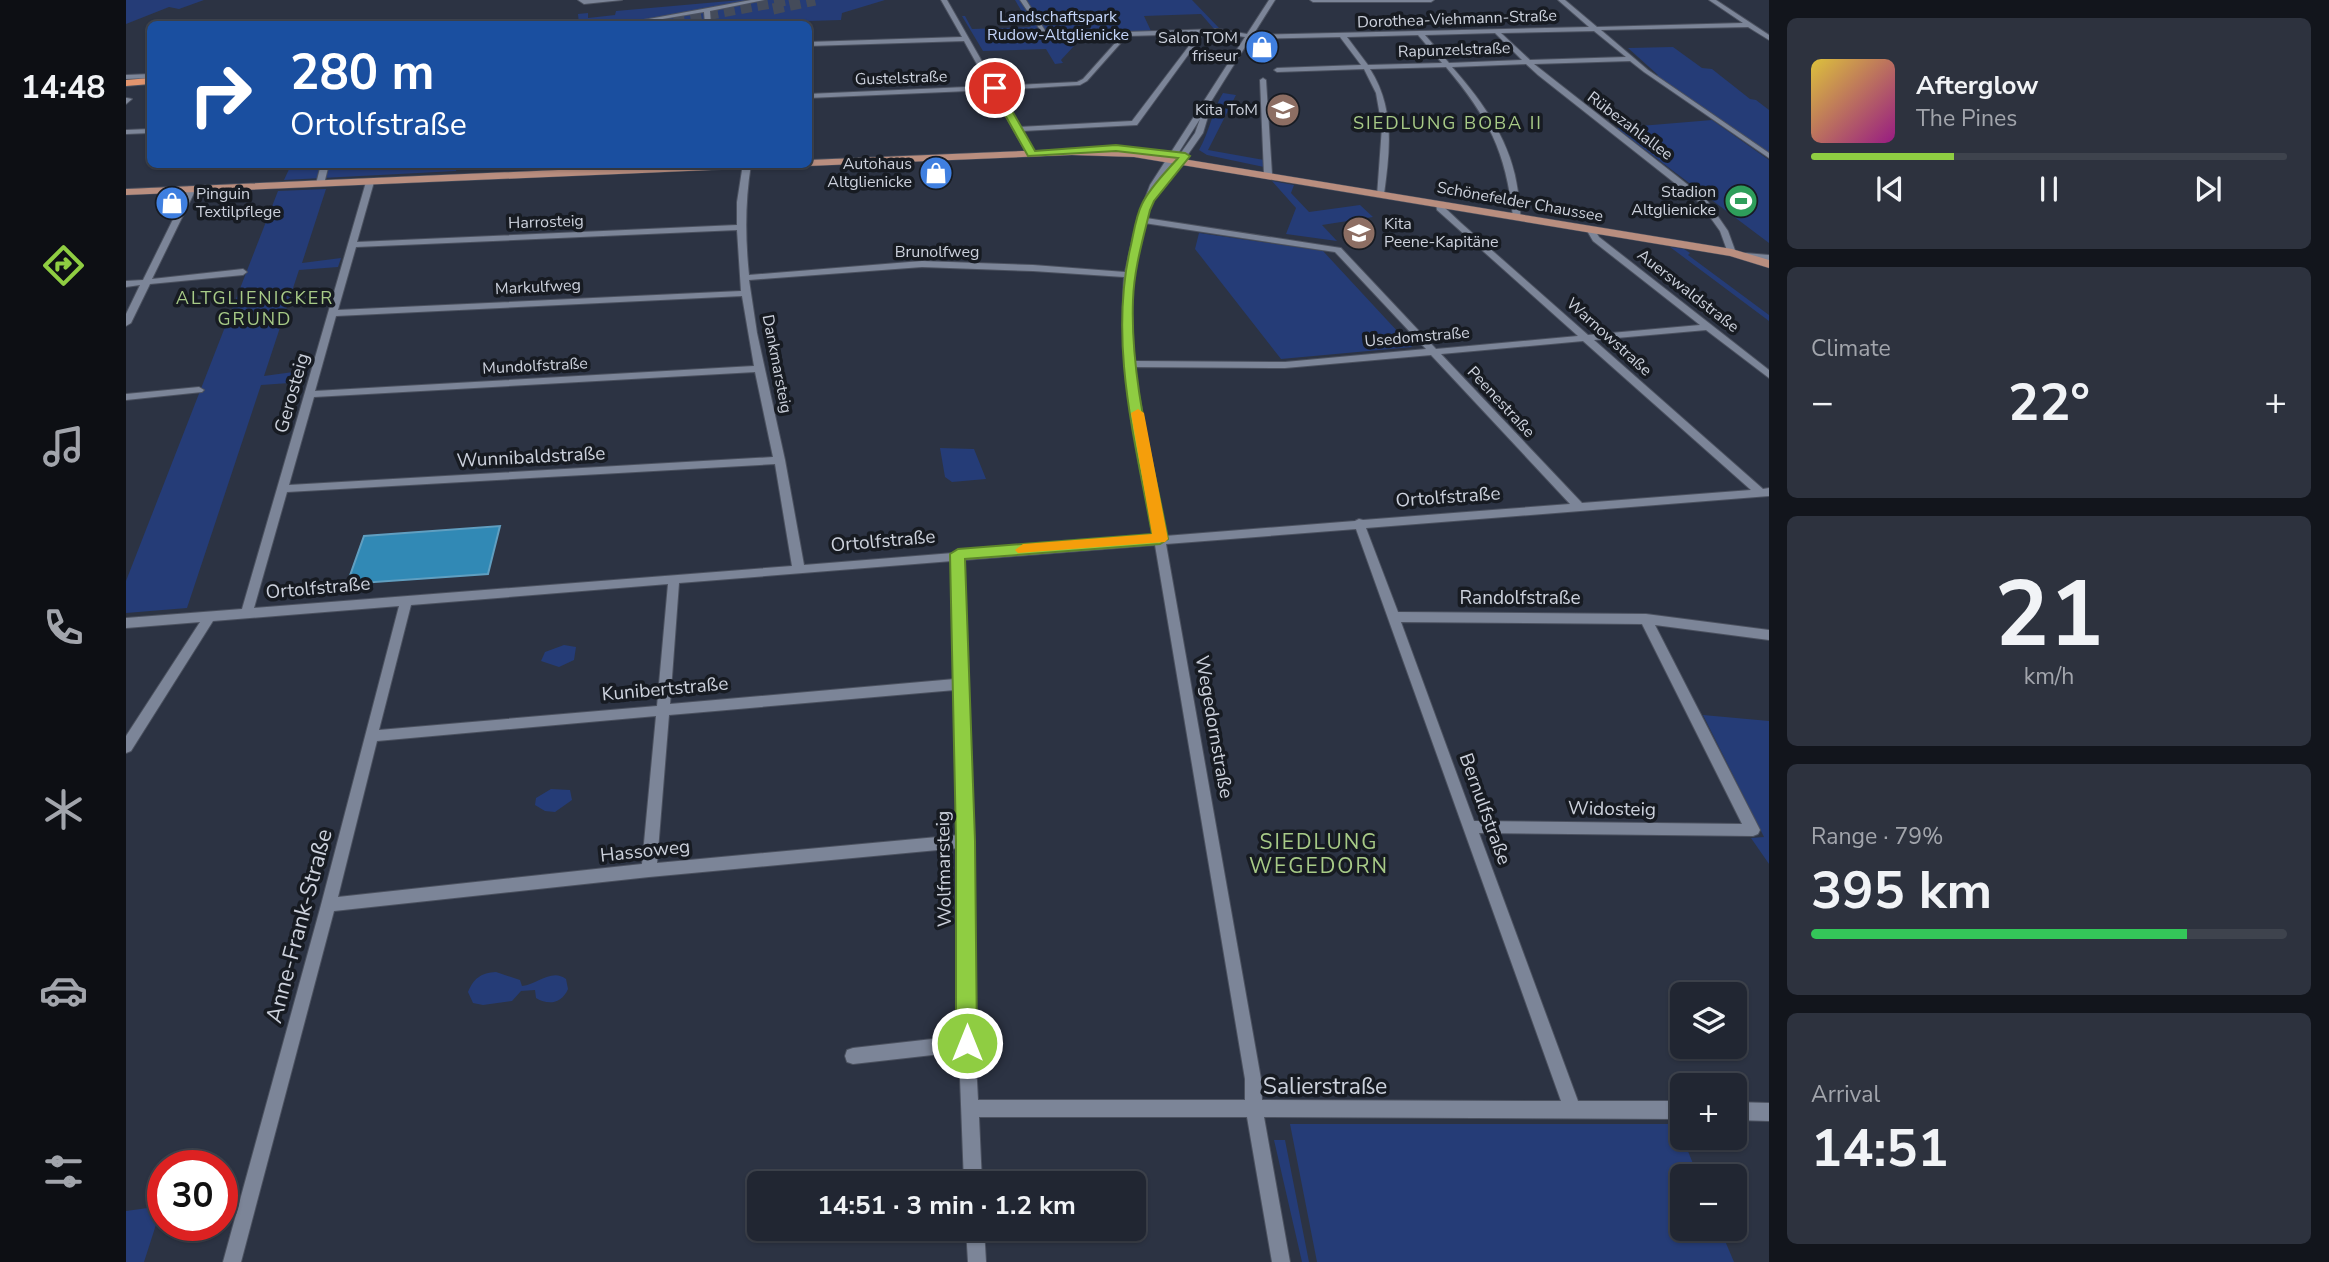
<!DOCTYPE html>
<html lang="en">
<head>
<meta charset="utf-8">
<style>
  body { margin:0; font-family:"Nunito Sans",sans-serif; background:#2d323e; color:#f1f3f6; height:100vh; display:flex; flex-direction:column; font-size:26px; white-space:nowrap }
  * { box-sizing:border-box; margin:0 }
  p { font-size:23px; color:#a2a5ac }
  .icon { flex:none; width:38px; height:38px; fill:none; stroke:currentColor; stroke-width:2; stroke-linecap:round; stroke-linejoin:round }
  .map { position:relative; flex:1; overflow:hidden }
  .panel { display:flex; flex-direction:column; gap:18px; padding:18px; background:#12151c; width:560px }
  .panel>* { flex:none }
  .top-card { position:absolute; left:21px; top:21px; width:665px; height:147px; border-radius:10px; box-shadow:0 2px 5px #0004,0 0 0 2px #3e434d; background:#1a4fa0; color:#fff; overflow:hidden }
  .controls { position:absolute; left:1544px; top:982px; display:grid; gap:14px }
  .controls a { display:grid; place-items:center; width:77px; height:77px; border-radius:10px; background:#212632; box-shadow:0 2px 5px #0004,0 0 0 2px #3e434d; font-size:35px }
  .speed { position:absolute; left:21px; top:1150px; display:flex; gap:14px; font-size:35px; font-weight:700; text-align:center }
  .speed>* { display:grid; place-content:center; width:91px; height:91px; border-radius:50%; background:#212632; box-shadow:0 2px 5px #0004,0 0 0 2px #3e434d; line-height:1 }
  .speed .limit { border:10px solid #d22; background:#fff; color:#111 }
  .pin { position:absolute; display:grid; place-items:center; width:60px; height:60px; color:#fff; margin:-30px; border:4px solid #fff; border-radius:50%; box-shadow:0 2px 7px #0007 }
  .me { position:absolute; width:77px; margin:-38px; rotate:0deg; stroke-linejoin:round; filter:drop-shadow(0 0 5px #0008) }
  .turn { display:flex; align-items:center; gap:24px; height:147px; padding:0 28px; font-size:32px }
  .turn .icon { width:91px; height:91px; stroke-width:2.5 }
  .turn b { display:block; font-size:49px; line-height:60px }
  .big { font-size:52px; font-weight:700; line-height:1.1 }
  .panel .tile { flex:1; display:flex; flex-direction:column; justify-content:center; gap:10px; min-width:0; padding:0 24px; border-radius:10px; background:#2d323e }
  .panel .dial { align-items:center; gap:0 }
  .dial b { font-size:91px; line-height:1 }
  .song { display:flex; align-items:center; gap:21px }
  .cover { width:84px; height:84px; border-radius:10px; background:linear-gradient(135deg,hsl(50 70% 55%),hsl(310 70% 35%)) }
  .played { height:7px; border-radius:4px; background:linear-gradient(90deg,#8fcd42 30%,#3e434d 30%) }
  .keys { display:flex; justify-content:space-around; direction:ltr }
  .heat { display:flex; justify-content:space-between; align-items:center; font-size:38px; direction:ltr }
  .charge { height:10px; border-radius:5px; background:linear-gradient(90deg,#34c759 79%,#3e434d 0) }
  .trip { position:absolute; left:621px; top:1171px; width:399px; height:70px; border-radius:10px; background:#212632; box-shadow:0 2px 5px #0004,0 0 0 2px #3e434d; font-weight:700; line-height:70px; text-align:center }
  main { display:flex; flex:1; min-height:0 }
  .menu { display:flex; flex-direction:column; width:126px; justify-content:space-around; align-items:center; background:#0d0f14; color:#a2a5ac }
  .menu .icon { width:49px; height:49px }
  .menu .on { color:#8fcd42 }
  .menu b { font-size:32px; color:#f1f3f6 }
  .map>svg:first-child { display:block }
  .green { fill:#253c77 }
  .water { fill:#3189b5; stroke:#609fc1; stroke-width:2 }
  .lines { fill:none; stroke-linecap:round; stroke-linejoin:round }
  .highway-tunnel { stroke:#444b5a; stroke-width:11; stroke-dasharray:11 6; stroke-linecap:butt }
  .minor-casing { stroke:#4b515f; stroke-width:2 }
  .major-casing { stroke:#4b515f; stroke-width:1 }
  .highway-casing { stroke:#4b515f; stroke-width:2 }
  .minor { fill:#7c8598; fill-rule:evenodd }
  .major { fill:#b98e7f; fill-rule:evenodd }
  .highway { fill:#e1946e; fill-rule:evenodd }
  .route { fill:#8fcd42; stroke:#5d852b; stroke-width:2 }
  .slow { fill:#f59e0b }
  .labels { text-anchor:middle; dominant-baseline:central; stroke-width:7; stroke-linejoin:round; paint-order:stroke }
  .far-park-label { font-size:16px; fill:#c4d5fa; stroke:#171b22 }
  .far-street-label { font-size:16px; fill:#ccd1dc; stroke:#171b22 }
  .far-poi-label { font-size:16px; fill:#ccd1dc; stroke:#171b22; text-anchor:end }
  .far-neighbourhood-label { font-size:18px; letter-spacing:2px; fill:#a8cb87; stroke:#171b22 }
  .street-label { font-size:19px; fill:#ccd1dc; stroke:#171b22 }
  .neighbourhood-label { font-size:21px; letter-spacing:2px; fill:#a8cb87; stroke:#171b22 }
  .near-street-label { font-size:23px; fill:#ccd1dc; stroke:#171b22 }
</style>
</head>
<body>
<main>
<nav class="menu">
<b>14:48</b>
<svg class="icon on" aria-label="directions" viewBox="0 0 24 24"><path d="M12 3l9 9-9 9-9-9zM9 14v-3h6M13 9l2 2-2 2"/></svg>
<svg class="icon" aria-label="music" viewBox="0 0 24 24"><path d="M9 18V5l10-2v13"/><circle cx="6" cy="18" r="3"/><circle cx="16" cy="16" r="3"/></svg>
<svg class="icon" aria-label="phone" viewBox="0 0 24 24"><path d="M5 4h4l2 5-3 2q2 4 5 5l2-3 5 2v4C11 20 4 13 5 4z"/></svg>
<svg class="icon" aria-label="climate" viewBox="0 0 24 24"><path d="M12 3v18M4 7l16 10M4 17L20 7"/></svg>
<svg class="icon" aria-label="car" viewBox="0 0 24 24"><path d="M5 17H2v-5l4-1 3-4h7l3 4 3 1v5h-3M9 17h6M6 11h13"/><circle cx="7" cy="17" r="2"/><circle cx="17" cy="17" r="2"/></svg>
<svg class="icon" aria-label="filters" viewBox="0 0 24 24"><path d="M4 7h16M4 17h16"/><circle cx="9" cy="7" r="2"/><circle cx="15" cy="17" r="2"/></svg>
</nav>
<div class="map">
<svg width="1643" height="1262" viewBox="0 0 1643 1262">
  <rect width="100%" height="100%" fill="#2c3343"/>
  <path class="green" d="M0,0H78L53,9L43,7L0,24Z
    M615,0H759L716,13L715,20L682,21V24H453L452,14L462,13V18L489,15L490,11Z
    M889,0H1066L1093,28L1088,29L1075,14L1018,16L1025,31L960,33L935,60L937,63L929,64L920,49L857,51L836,16H839L846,29L905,27Z
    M1547,47L1576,68L1586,69L1624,99L1630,100L1643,110V155L1529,76L1532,75L1502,48Z
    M1097,93L1110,95L1082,150L1138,160V167L1081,155L1073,150C1084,131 1086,111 1097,93Z
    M1586,120L1643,160V243L1490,128Z
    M165,165H337H331L330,171L158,180Z
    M1146,181L1168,185L1165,193L1183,212L1234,205L1247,217L1196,225L1211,241L1160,234L1170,208Z
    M200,189L176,263L215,258L212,267L173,270L138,376L182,370L178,382L135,385L61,608L0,613V581L152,191Z
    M1073,233L1197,251L1286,347L1155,359L1069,249Z
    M1544,247L1558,249L1564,253L1562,255L1643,315V321Z
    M814,448L848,449L860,479L826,482L819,477Z
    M438,645L450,647L448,660L433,667L415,661L419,652Z
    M1577,715L1643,721V864L1625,838L1638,837Z
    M425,789L444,790L446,800L429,812L419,811L409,805L410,798Z
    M370,972L394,980L396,986C412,984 426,968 440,979L442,989C436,1003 423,1006 410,998L409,990L395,991L386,1001L357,1005L347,1003L342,992C348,978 355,973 370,972Z
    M1164,1124H1551L1572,1176H1556V1228L1594,1229L1608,1262H1191Z
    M1148,1140H1159L1183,1262H1176Z
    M36,1206L18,1262H0V1211Z"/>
  <path class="water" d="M374,526L362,574L221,584L238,536Z"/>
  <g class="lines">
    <path class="highway-tunnel" d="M647,9L689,0
      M531,24L661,0"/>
    <defs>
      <path id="minor" d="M452,0H496L458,4Z
        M625,0H638L584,11L585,24H579L578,12L507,24H496Z
        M815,0H821L870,86L951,82L957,79L999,32L1092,29L1121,34L1143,0H1149L1127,35L1463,27L1432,0H1439L1471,27L1617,23L1583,0H1590L1643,35V40L1622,27L1475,30L1522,70L1643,153V158L1518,72L1504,61L1408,64L1580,199L1602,231L1610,253L1609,255L1602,253L1594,231L1574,203L1412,75L1400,64L1326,67C1358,103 1386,143 1392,192C1393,201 1395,210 1394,219L1387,217C1380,151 1362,117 1320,67L1244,69C1269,108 1264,150 1258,194L1251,196L1256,127L1250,93L1238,69L1151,72L1148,70L1151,68L1235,65L1214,37L1124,39L1081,108L1084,110L1077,133L1042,183H1036L1035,181L1069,133L1074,119L1032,185L1020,218L1215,248L1310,349L1452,336L1311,210L1310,204L1314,202H1317L1318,207L1335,223L1462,335L1574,325L1467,241L1460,229L1464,227H1467L1473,237L1643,370V378L1580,330L1468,340L1637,489L1643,488V496L1240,528L1272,612L1520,614L1643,630V640L1529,625L1632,826L1634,830L1632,834L1627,836L1353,833L1452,1101H1556V1119L1138,1117L1164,1262H1146L1121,1117H853L856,1183H838L833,1052L727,1064L721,1062L719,1056L721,1050L727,1048L833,1036V848L523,877L208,911L115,1262H97L195,905L273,606L87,621L5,751L0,753V736L74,622L0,628V618L116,609L240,182L244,180L248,182L231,242L611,225V202L617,164H625C619,202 619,237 623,275L796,261L907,265L999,272L1011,220L1024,185L1119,37L1092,33H1078L1011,125L896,131L909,154L905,156L901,154L865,90L682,98V94L863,86L838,41L682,46V42L836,37ZM1468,31L1500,57L1404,60L1375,33ZM1369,33L1396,60L1323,63L1299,35ZM1072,34L1006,121L893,127L872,90L954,85L961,81L1001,36ZM1292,35L1316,63L1242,65L1221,37ZM1018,223L1209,252L1300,349L1159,362L1008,361L1005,314L1007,275ZM611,230L615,291L212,310L230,247ZM796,267L907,271L998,277C991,365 1013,451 1027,537L837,552L832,550L827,553L678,565L659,460L631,333L623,280ZM616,296L628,366L189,391L210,316ZM1457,341L1625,490L1456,503L1315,354ZM1305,355L1444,504L1237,520L1233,519L1229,521L1039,536L1008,367L1159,368ZM629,372L647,457L163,485L188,397ZM649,464L666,566L128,608L161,492ZM1230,529L1435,1101L1136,1100L1135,1079L1040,544ZM1029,545L1119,1079V1100H852L849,1043L847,841L838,560ZM826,561L829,679L544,704L553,583ZM542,584L531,706L253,730L285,605ZM1275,622L1516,624L1616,824L1348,821ZM829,690L833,835L531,863L543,715ZM530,716L516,864L212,897L251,741Z
        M894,0H900L923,37H919Z
        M1184,0H1308L1305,2H1187Z
        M24,74V78L0,79V75Z
        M1137,78L1140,80L1146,174L1142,176L1138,174L1134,80Z
        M1,98L6,99L0,104V98Z
        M24,129V133L0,134V130Z
        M195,164H203L198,184L194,186L190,184Z
        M63,187L70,189L26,279L117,269L121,272L117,275L24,284L5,323L0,326V314L14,285L0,287V281L17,280Z
        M1619,253L1643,255V261L1616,258V254Z
        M73,387L78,390L76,392L0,400V394Z
        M1608,1102L1643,1103V1121L1608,1120Z
        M840,1228H858L860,1262H842Z"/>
      <path id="major" d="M946,149L1008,151L1606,249L1643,260V268L1604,256L1008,157L946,155L682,166L678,164H682V160Z
        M567,164H660L655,167L0,195V189Z"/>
      <path id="highway" d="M24,78V84L0,86V80Z"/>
    </defs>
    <use href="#minor" class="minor-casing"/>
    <use href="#major" class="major-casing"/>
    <use href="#highway" class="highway-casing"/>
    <use href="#minor" class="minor"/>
    <use href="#major" class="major"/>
    <use href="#highway" class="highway"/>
  </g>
  <path class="route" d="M869,85L873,88L909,151L990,145L1059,153L1064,156L1028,201L1024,210C1017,239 1008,269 1007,300C1004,380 1027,460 1042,539L1034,544L839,559L849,841L851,1043L848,1051L841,1054L833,1051L830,1043V841L824,554L832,549L1026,534C1009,439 982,341 1005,245C1008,231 1010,216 1016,204C1024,187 1040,172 1052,158L990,151L902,156L864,88Z"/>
  <path class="slow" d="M1012,409L1018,413L1042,539L1039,542L892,553L889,550L897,544L1026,534L1005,413Z"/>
  <defs>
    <symbol id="shop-disc" viewBox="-11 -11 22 22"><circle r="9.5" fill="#3f7fe0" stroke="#171b22"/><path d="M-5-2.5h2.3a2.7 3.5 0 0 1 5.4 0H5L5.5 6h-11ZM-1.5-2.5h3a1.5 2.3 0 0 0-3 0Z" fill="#fff"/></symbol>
    <symbol id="school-disc" viewBox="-11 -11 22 22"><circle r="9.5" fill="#8d6e63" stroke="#171b22"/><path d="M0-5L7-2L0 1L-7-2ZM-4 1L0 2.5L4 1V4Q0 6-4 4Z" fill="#fff"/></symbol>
    <symbol id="stadium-disc" viewBox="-11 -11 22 22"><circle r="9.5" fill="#2e9e5b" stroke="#171b22"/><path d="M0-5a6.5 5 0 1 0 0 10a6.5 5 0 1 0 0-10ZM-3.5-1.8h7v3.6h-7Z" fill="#fff"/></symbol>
  </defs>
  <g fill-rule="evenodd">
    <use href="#shop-disc" x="1117" y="28" width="38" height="38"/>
    <use href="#school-disc" x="1138" y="91" width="38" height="38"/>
    <use href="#shop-disc" x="791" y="154" width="38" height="38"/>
    <use href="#stadium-disc" x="1596" y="182" width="38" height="38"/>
    <use href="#shop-disc" x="27" y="184" width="38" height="38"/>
    <use href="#school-disc" x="1214" y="214" width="38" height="38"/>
  </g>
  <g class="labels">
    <g class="far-park-label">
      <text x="932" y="17">Landschaftspark<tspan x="932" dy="18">Rudow-Altglienicke</tspan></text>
    </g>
    <g class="far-street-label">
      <text transform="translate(1331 19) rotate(-2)">Dorothea-Viehmann-Straße</text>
      <text transform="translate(1328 50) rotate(-2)">Rapunzelstraße</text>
      <text transform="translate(775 78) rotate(-2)">Gustelstraße</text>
      <text transform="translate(1504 126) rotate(37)">Rübezahlallee</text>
      <text transform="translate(1394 202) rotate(10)">Schönefelder Chaussee</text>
      <text transform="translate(420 222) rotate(-2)">Harrosteig</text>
      <text x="811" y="252">Brunolfweg</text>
      <text transform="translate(412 287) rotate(-3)">Markulfweg</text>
      <text transform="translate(1562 291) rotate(38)">Auerswaldstraße</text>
      <text transform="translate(1291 337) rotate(-5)">Usedomstraße</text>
      <text transform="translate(1483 337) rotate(42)">Warnowstraße</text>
      <text transform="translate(651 364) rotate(79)">Dankmarsteig</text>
      <text transform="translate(409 366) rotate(-3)">Mundolfstraße</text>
      <text transform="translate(1375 402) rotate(47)">Peenestraße</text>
    </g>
    <g class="far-poi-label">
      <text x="1112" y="38">Salon TOM<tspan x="1112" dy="18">friseur</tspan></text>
      <text x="1132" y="110">Kita ToM</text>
      <text x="786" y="164">Autohaus<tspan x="786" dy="18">Altglienicke</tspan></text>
      <text x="1590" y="192">Stadion<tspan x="1590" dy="18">Altglienicke</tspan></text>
      <text x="70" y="194" text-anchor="start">Pinguin<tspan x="70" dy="18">Textilpflege</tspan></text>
      <text x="1258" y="224" text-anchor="start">Kita<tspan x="1258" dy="18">Peene-Kapitäne</tspan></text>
    </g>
    <g class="far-neighbourhood-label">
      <text x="1322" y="123">SIEDLUNG BOBA II</text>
      <text x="129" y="298">ALTGLIENICKER<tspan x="129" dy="21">GRUND</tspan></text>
    </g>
    <g class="street-label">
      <text transform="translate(166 393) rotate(-74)">Gerosteig</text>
      <text transform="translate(405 457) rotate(-3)">Wunnibaldstraße</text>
      <text transform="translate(1322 497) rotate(-4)">Ortolfstraße</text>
      <text transform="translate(757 541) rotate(-5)">Ortolfstraße</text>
      <text transform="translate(192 588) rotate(-5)">Ortolfstraße</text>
      <text x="1394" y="598">Randolfstraße</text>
      <text transform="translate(539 689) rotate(-5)">Kunibertstraße</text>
      <text transform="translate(1088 727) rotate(80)">Wegedornstraße</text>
      <text transform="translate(1359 809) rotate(70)">Bernulfstraße</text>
      <text transform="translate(1486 809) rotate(1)">Widosteig</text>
      <text transform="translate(519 851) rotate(-6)">Hassoweg</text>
      <text transform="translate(818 869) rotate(-91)">Wolfmarsteig</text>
    </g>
    <g class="neighbourhood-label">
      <text x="1193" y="842">SIEDLUNG<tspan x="1193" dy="24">WEGEDORN</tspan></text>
    </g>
    <g class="near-street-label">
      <text transform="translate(173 926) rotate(-75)">Anne-Frank-Straße</text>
      <text x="1199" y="1086">Salierstraße</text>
    </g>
  </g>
</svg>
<div class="controls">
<a><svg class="icon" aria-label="layers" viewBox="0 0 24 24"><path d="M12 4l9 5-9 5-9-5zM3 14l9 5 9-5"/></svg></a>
<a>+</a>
<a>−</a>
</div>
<div class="speed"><div class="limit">30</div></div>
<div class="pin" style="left:869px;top:88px;background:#d93025"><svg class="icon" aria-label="arrive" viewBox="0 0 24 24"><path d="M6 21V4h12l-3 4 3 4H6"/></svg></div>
<svg class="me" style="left:841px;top:1043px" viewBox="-20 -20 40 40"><circle r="17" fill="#8fcd42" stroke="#fff" stroke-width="3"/><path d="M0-11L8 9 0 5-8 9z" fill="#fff"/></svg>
<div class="trip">14:51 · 3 min · 1.2 km</div>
<div class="top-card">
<div class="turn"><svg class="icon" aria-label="right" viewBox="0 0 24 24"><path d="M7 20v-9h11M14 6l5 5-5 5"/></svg><div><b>280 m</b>Ortolfstraße</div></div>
</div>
</div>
<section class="panel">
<div class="tile">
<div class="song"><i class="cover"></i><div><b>Afterglow</b><p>The Pines</p></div></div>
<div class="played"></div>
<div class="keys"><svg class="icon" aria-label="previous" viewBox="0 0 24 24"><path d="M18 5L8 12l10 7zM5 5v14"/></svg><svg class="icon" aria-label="pause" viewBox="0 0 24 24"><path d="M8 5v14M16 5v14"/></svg><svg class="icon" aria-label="next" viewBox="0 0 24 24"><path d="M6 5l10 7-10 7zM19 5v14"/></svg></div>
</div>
<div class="tile"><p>Climate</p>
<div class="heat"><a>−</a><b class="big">22°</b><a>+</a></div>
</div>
<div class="tile dial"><b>21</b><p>km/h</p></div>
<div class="tile"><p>Range · 79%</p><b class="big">395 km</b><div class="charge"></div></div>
<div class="tile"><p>Arrival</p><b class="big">14:51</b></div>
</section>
</main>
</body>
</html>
